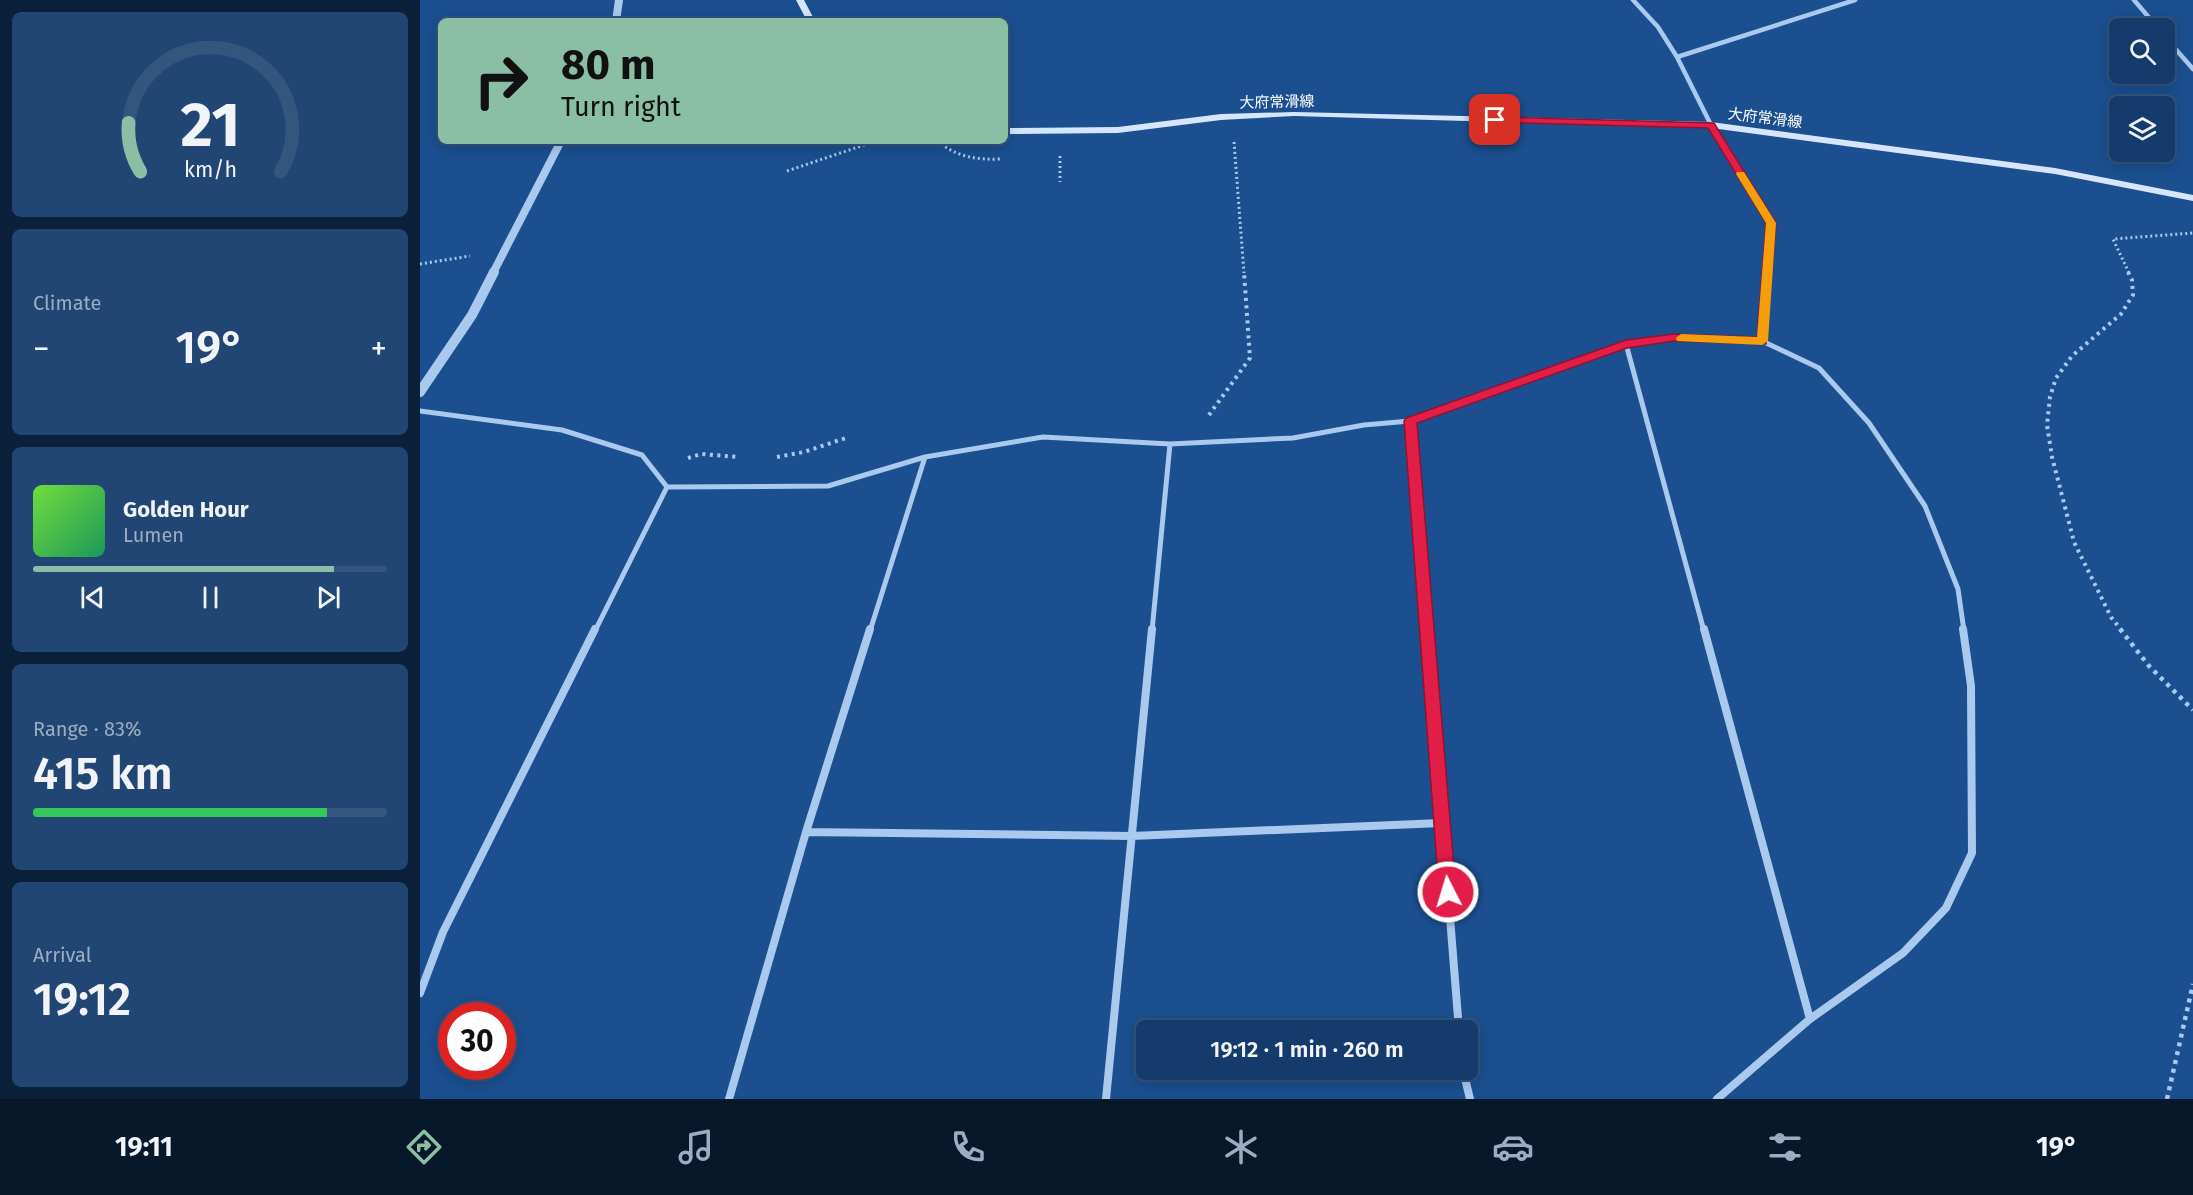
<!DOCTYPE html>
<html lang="en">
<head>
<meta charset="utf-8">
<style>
  body { margin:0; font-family:"Fira Sans","Noto Sans JP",sans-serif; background:#214673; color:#f1f3f6; height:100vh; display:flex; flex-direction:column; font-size:22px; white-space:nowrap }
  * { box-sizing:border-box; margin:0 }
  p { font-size:20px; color:#9dadc1 }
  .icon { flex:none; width:33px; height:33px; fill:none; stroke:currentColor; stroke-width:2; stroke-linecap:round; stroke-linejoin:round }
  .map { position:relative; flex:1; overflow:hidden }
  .details { display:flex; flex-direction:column; gap:12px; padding:12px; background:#0b203b; width:420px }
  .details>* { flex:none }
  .hud { position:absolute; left:18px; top:18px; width:570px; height:126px; border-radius:9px; box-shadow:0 3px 15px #0003,0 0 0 2px #33557e; background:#8abfa5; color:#111; overflow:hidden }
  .tools { position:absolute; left:1689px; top:18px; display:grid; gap:12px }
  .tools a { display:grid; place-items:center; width:66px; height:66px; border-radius:9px; background:#143b6b; box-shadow:0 3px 15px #0003,0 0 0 2px #33557e; font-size:30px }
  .speed { position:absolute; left:18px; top:1002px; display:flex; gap:12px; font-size:30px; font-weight:700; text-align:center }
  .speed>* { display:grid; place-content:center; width:78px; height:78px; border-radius:50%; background:#143b6b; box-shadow:0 3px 15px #0003,0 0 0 2px #33557e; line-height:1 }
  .speed .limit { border:9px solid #d22; background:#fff; color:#111 }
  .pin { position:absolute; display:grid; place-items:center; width:51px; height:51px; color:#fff; margin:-26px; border-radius:12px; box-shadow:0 3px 9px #0006 }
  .me { position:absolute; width:66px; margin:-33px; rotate:355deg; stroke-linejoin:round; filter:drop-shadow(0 0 4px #0008) }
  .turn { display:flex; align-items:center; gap:21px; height:126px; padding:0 24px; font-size:27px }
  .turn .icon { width:78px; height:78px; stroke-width:2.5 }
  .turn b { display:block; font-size:42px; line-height:51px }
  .big { font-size:45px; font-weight:600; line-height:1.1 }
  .details .widget { flex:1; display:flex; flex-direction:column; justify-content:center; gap:9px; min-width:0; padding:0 21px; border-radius:9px; background:#214673 }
  .details .dial { align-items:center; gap:0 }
  .dial svg { height:156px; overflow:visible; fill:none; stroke:#33557e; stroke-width:7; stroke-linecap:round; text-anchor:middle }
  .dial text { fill:#f1f3f6; stroke:none }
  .song { display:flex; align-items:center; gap:18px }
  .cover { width:72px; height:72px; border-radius:9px; background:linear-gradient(135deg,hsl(100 70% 55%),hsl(150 70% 35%)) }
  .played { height:6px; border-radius:3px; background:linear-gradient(90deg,#8abfa5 85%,#33557e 85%) }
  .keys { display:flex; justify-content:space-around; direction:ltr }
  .heat { display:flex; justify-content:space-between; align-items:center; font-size:33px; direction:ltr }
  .charge { height:9px; border-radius:4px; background:linear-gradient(90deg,#34c759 83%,#33557e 0) }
  .trip { position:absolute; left:716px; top:1020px; width:342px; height:60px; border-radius:9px; background:#143b6b; box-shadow:0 3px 15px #0003,0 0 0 2px #33557e; font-weight:600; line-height:60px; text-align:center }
  .tab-bar { display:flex; height:96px; justify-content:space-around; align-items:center; background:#08182b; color:#9dadc1 }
  .tab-bar .icon { width:42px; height:42px }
  .tab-bar .active { color:#8abfa5 }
  .tab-bar b { font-size:27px; color:#f1f3f6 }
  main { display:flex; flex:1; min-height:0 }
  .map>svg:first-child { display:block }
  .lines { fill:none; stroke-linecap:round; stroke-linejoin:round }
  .path-far2 { stroke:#a9c9ee; stroke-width:3; stroke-dasharray:2 3; stroke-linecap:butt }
  .path-far1 { stroke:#a9c9ee; stroke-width:4; stroke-dasharray:3 4.5; stroke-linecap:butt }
  .path { stroke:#a9c9ee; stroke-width:4.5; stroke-dasharray:4 5; stroke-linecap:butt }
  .minor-far2 { stroke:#a9c9ee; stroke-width:4.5 }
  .minor-far1 { stroke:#a9c9ee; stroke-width:5 }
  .minor { stroke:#a9c9ee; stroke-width:8 }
  .tertiary-far1 { stroke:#a9c9ee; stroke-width:8 }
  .tertiary { stroke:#a9c9ee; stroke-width:10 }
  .secondary { fill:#d6e6fa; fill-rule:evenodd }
  .route { fill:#e11d48; stroke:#92132f; stroke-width:1.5 }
  .slow { fill:#f59e0b }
  .labels { text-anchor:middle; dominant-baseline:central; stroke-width:6; stroke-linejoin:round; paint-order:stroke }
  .far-street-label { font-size:15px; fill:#fff; stroke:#1b4f8f }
</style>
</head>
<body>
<main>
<section class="details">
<div class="widget dial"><svg viewBox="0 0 100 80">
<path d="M14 69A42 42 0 1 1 86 69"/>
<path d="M14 69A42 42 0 0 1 8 44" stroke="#8abfa5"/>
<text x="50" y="56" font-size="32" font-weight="700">21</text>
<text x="50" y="72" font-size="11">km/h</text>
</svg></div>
<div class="widget"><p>Climate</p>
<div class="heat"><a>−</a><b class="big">19°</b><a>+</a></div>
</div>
<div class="widget">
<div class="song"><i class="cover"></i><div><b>Golden Hour</b><p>Lumen</p></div></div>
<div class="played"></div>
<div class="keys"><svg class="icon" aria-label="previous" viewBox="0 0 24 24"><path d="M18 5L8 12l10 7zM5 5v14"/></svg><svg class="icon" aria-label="pause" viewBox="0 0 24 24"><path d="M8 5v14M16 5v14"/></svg><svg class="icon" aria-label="next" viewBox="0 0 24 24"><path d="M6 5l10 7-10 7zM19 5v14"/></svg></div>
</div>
<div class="widget"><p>Range · 83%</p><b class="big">415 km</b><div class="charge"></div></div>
<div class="widget"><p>Arrival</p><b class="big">19:12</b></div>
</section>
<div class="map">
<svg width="1773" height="1099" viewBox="0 0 1773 1099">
  <rect width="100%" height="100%" fill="#1b4f8f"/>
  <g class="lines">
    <path class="path-far2" d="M517,141C537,157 556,160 581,159
      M814,142L824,273
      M640,156V182
      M367,171L456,141
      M0,264L50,256
      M1709,273L1693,239L1773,233"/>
    <path class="path-far1" d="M789,415L830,358L824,272
      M357,457L384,452L429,437
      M268,458L281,454L317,457
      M1702,631L1691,617L1654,542L1632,457L1627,425L1630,397L1636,378L1652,356L1701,314L1713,295L1712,280L1708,272"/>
    <path class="path" d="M1700,629L1729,666L1773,710
      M1747,1099L1773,984"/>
    <path class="minor-far2" d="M1213,0L1238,27L1257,57L1291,125L1351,223L1347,273
      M1714,0L1738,28
      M1744,36L1773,69
      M1257,57L1435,0"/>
    <path class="minor-far1" d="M1342,341L1347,272
      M1206,344L1284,631
      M0,411L142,430L222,455L247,487
      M990,421L1007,631
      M247,487L408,486L505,457L623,437L750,444L873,438L944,425L990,421L1206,344L1254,338L1342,341L1399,368L1449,423L1505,506L1538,589L1544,631
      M175,631L247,487
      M450,631L505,457
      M732,631L750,444"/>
    <path class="minor" d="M1007,629L1039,1030
      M1284,629L1390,1019
      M386,832L712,836L1021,823
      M0,993L23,932L175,629
      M1043,1070L1050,1099
      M309,1099L386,832L450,629
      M686,1099L732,629
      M1297,1099L1390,1019L1483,953L1526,908L1552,853L1551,686L1543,629"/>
    <path class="tertiary-far1" d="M196,21L199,0
      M73,273L141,141"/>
    <path class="tertiary" d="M0,392L52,315L74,272"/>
    <path class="secondary" d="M376,0H384L395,21H387Z
      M874,112L1291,122L1635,168L1773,195V201L1635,174L1291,128L874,116L801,120L698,133L585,134V128L698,127L801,114Z"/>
  </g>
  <path class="route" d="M1075,117L1294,123L1356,223L1346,344L1254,341L1207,348L997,423L1036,892L1033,898L1028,900L1022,898L1019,892L984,421L986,418L1206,340L1254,334L1337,337L1346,223L1288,128L1072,122L1070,120Z"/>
  <path class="slow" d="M1317,172H1324L1356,223L1348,341L1342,345L1257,341L1256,338L1261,334L1337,337L1346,223L1316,174Z"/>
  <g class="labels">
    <g class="far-street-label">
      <text transform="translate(857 102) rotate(-1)">大府常滑線</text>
      <text transform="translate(1345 118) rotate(7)">大府常滑線</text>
    </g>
  </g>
</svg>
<div class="tools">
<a><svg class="icon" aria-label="search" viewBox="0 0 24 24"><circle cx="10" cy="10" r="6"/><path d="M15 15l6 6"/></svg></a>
<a><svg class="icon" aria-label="layers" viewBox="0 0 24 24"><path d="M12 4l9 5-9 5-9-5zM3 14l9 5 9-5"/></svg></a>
</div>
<div class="speed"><div class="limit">30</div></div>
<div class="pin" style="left:1075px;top:120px;background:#d93025"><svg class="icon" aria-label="arrive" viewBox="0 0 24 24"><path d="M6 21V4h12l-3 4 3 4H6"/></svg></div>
<svg class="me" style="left:1028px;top:892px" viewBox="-20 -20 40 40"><circle r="17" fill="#e11d48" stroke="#fff" stroke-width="3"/><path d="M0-11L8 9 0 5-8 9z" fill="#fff"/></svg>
<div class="trip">19:12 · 1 min · 260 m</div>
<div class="hud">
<div class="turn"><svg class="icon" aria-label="right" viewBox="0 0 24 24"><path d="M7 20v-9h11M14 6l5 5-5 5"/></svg><div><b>80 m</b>Turn right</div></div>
</div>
</div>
</main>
<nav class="tab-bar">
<b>19:11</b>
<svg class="icon active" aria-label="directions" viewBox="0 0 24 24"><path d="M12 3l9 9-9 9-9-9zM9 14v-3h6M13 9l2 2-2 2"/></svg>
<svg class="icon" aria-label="music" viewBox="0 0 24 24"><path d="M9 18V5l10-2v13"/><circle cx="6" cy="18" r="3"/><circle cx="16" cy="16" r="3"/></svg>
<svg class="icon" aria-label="phone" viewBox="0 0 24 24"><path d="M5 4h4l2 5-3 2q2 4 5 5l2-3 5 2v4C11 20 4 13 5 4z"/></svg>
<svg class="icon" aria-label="climate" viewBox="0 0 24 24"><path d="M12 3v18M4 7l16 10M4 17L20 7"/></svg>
<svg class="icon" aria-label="car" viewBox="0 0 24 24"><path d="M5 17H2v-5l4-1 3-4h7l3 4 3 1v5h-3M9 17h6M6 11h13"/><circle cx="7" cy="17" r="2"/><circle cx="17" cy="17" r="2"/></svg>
<svg class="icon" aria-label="filters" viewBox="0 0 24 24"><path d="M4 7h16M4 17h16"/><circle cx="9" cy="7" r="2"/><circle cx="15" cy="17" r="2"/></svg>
<b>19°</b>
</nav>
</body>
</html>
